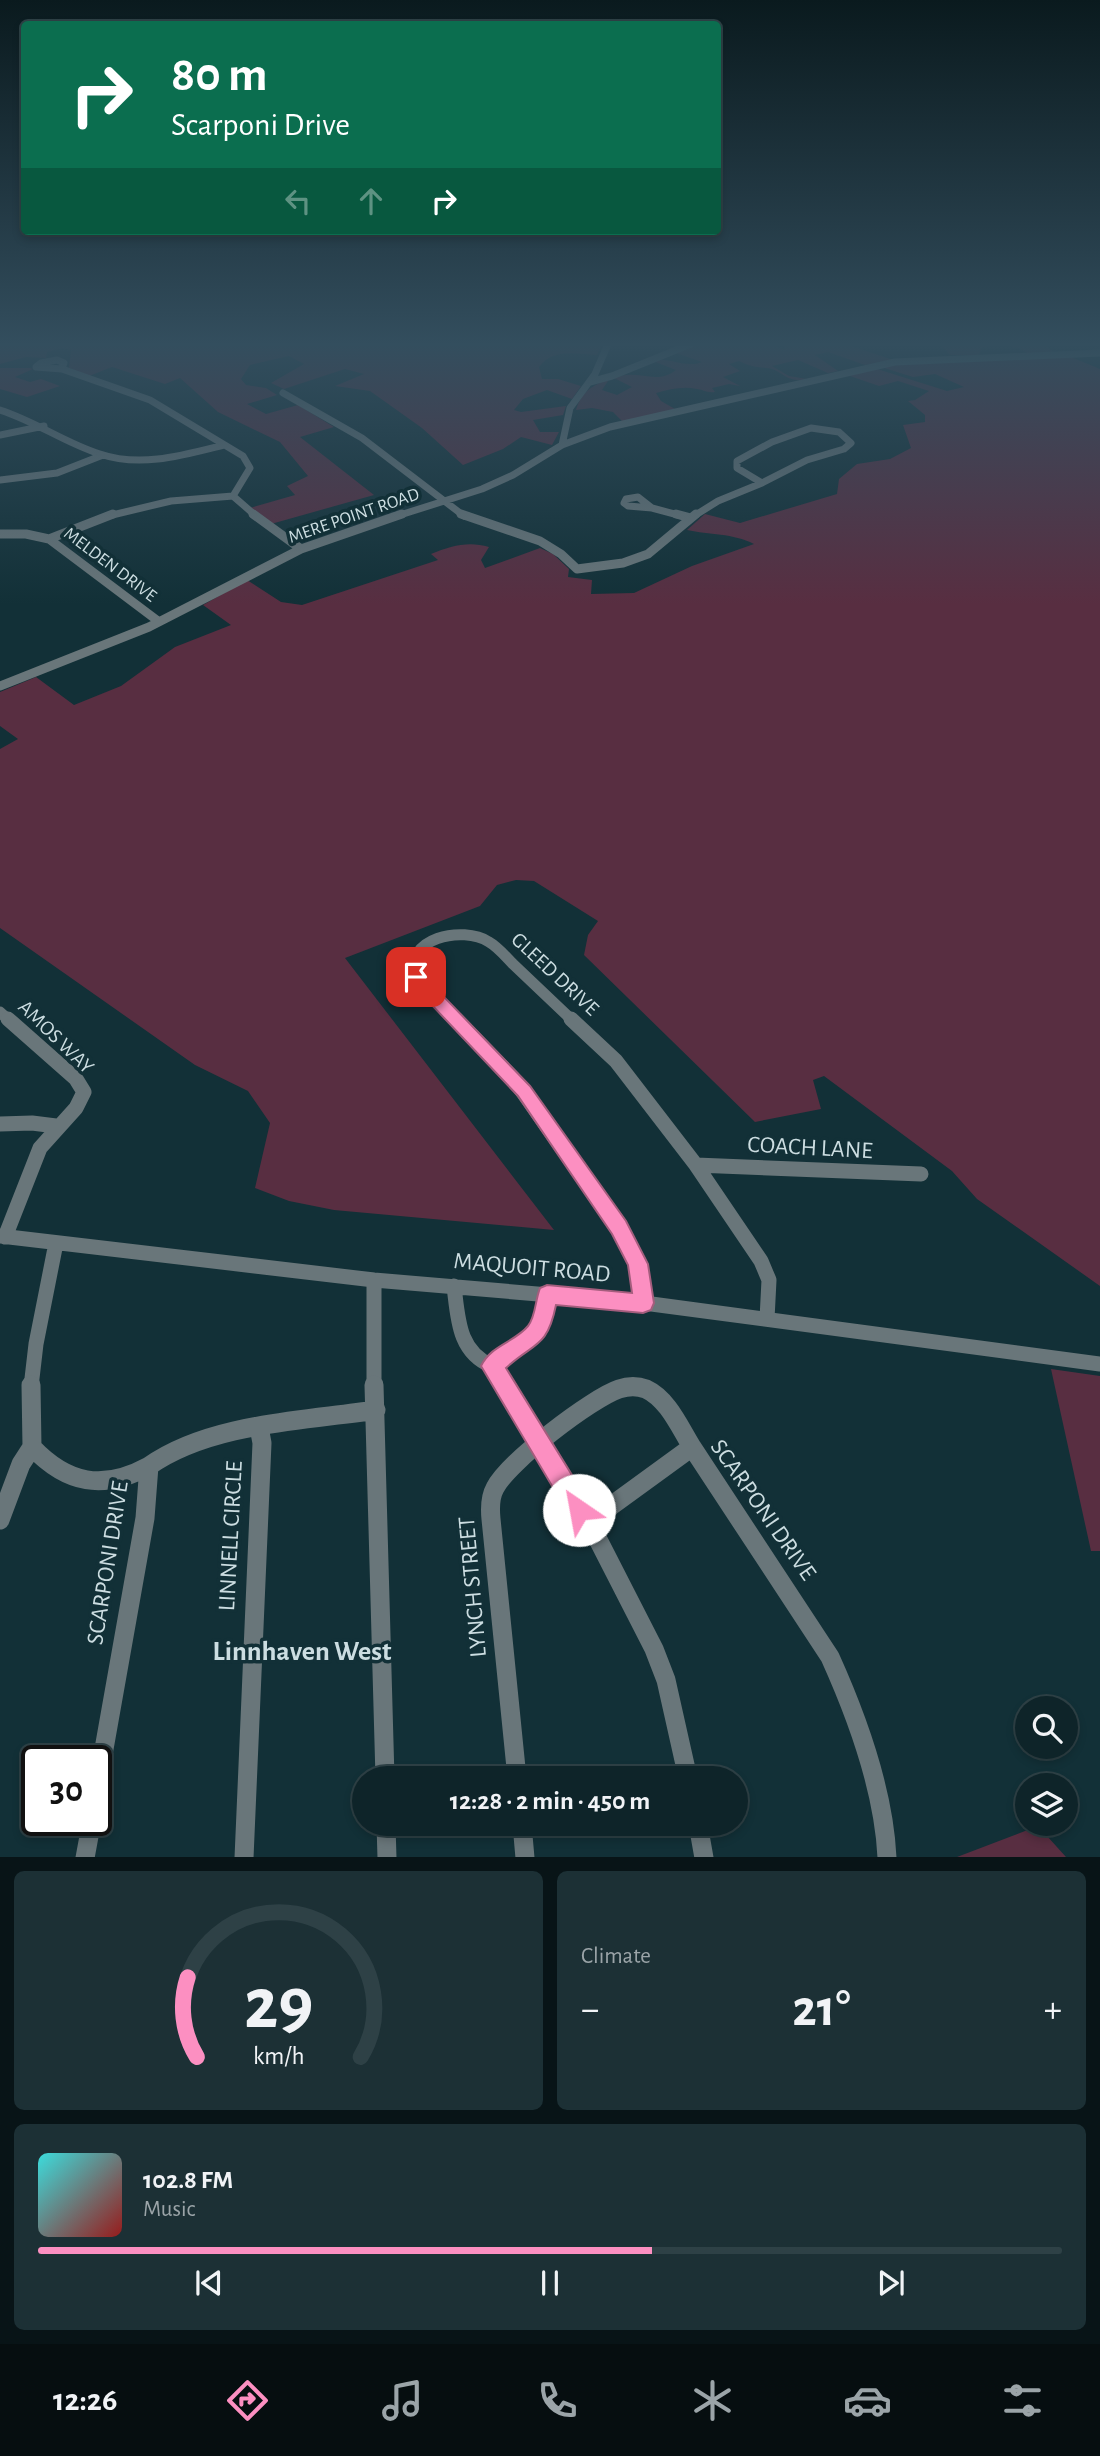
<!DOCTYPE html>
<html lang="en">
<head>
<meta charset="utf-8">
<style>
  body { margin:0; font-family:"Alegreya Sans",sans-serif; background:#1c3035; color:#f1f3f6; height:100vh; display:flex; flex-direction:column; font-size:26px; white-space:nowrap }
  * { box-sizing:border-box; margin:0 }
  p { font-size:23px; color:#9ba4a8 }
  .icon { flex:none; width:38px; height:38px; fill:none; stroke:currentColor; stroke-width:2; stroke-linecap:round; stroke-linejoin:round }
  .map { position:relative; height:1857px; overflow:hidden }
  .sheet { display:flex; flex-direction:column; gap:14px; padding:14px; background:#081417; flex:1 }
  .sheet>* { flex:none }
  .guide { position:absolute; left:21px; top:21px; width:700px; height:214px; border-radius:7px; box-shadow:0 4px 10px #0003,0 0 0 2px #2e4146; background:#0b6e4f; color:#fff; overflow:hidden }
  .fabs { position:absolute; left:1015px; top:1696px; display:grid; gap:14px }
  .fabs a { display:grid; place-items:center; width:63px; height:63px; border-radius:50%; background:#0e2429; box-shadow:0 4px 10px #0003,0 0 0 2px #2e4146; font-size:35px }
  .speed { position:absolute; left:21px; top:1745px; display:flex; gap:14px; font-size:35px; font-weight:700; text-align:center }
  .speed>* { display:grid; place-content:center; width:91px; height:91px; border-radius:50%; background:#0e2429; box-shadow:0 4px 10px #0003,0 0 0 2px #2e4146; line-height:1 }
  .speed .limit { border:4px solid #111; border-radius:10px; background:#fff; color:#111 }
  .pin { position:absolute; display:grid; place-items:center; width:60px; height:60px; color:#fff; margin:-30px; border-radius:14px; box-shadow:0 4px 10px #0006 }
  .me { position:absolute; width:77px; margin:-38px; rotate:327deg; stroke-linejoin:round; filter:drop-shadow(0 0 5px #0008) }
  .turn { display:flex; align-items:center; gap:24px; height:147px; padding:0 35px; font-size:32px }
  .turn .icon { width:91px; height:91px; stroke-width:2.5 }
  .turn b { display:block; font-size:49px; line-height:60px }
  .lanes { display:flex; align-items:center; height:66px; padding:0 35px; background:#0003; justify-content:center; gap:35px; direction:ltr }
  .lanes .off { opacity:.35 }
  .big { font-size:52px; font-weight:700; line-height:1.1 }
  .sheet .card { flex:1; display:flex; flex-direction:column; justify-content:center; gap:10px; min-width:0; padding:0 24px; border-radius:10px; background:#1c3035 }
  .sheet .dial { align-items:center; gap:0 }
  .dial svg { height:182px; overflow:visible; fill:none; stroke:#2e4146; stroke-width:7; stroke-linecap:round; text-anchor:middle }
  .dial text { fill:#f1f3f6; stroke:none }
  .song { display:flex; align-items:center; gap:21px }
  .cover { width:84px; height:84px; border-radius:10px; background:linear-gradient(135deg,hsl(180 70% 55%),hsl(0 70% 35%)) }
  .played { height:7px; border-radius:4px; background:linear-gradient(90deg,#fc8fc1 60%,#2e4146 60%) }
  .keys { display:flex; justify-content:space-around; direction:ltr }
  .heat { display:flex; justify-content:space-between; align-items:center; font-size:38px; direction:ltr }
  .sheet .tiles { flex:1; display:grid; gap:14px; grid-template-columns:1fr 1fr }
  .card:last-child { grid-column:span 2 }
  .trip { position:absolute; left:352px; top:1766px; width:396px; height:70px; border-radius:35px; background:#0e2429; box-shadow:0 4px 10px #0003,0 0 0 2px #2e4146; font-weight:700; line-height:70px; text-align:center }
  .tab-bar { display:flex; height:112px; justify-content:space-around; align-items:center; background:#060e10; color:#9ba4a8 }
  .tab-bar .icon { width:49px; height:49px }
  .tab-bar .current { color:#fc8fc1 }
  .tab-bar b { font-size:32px; color:#f1f3f6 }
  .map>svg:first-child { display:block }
  .green { fill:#582e41 }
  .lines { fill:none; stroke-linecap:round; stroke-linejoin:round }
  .minor-far4 { stroke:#69767a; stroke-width:7 }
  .minor-far3 { stroke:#69767a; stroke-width:9 }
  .minor-far2 { stroke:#69767a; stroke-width:11 }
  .minor-far1 { stroke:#69767a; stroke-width:15 }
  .minor { stroke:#69767a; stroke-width:19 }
  .route { fill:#fc8fc1; stroke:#a45d7d; stroke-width:2 }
  .labels { text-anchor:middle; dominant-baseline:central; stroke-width:7; stroke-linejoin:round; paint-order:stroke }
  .far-street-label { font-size:18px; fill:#ccdde1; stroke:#123037 }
  .street-label { font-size:21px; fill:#ccdde1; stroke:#123037 }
  .near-street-label { font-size:24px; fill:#ccdde1; stroke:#123037 }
  .near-neighbourhood-label { font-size:28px; font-weight:bold; fill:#ccdde1; stroke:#123037 }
</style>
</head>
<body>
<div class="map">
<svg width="1100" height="1858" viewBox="0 0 1100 1858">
  <rect width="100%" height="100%" fill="#123037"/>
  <path class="green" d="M0,344H602L597,355C576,354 553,348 539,367L542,379H558L581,386L572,399L547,390L523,399L514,410L521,412L566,406L563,415L533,420L540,432H559L552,445L521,437L503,449L463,465L422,428L370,391L335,386L364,374L345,369L284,389L271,383L304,364L289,356L250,365L241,379L246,385L266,388L277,395L247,404L266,414L298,405L334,427L300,437L374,495L271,524L250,508L295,495L287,486L308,476L280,442L218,412L180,378L165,384L112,367L89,376L69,368L71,350L63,348L47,352L46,358L26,357L0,364Z
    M696,344H772L784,350L785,344H846L893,360L865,365L828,352L815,355L838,371L828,373L798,360L772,366L789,376L807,379C785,384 783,369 766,368C755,367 749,366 739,361L729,364L740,371L723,377L740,386L729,384L712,388L715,392C706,393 705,390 697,389C683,386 670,389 656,393L661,401L675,409L623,422L613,412L592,408L576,410C581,393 590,387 606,380L608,381L602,390L617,395L632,387L614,378C637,368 656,386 676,370L653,361C668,356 685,369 702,362L676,353Z
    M932,344H1043L1055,353L1030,355C1013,342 1001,345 982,347L979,355H950L942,346Z
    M1071,357L1100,369V1286L977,1199L952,1171L824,1076L813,1080L821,1109L755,1122L584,955L588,935L598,921L534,881L516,880L497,885L480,906L345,958L554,1230L334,1210L289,1201L255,1188L270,1123L248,1091L195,1065L0,928V749L18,739L0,726V692L36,677L74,705L121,686L175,647L231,625L203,605L247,580L281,602L302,605L438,560L431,554C451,546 468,541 489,547L481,560L485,568L540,548L553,554L569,569L568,577L592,580L591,594L634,593L692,566L754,544C733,533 709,535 687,530L705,514L740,523L837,494L839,479L857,464L890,459L911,448L903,425L925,422V415L908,401L915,400L929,391L898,381L879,386L844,374L874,368L947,391L964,387L935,374L913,377L878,366Z
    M0,368H30L33,369L15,377L30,382L41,379L60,386L27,397L0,389Z
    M1051,1369L1100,1376V1551H1091Z
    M1038,1826L1066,1857H957Z"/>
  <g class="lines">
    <path class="minor-far4" d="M57,360L64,363L62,369L36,367L41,363Z
      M62,369L150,400L243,456L250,468L233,496L256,516
      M590,382L612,376L691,344
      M283,393L362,438L464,516
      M0,410C35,421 65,443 100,454C141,468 184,455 224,445
      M811,428L839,432L851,443L844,449L807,460L762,483L737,468V461L772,442Z
      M0,435L44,426
      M562,445L570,408L595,374L608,344
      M0,480L57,473L103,455
      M638,497L652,508L628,506L624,503L626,499Z
      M652,508L682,516
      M108,516L171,501L233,496
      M397,516L482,489L513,475L562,445L610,427L895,362L1100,353
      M694,516L718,501L762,483"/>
    <path class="minor-far3" d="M253,514L301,549
      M461,514L540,541L561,554L577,569L623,563L648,554L696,514
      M676,514L691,518
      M0,534H26L49,539L158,621
      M49,539L113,514
      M0,686L149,627L301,549L402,514"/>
    <path class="minor-far2" d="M0,1012L10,1021
      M458,1021L416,977C402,938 463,925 489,942C498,947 506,957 513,964C533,983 553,1002 573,1021"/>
    <path class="minor-far1" d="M456,1019L513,1078L630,1245L641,1274L644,1303
      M571,1019L616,1061L696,1165L761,1261L769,1280L767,1319
      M0,1124L32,1123L56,1126
      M696,1165L921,1174
      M0,1236L374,1280L644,1303L1100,1364
      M5,1237L40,1148L76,1108L84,1092L76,1079L8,1019
      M374,1280V1387
      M454,1286C458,1318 458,1352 492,1366
      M31,1387L36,1344L56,1243
      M504,1387L492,1366C525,1339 539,1342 547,1295"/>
    <path class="minor" d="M31,1385L32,1447C67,1484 103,1491 149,1466L145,1518L96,1794
      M374,1385L385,1778
      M503,1385L570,1497L589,1522L692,1447L830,1657C858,1719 884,1790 887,1858
      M149,1466C210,1423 303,1421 376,1410
      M0,1520L21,1464L32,1447
      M589,1522L654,1649L666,1680L688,1778
      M517,1778L491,1519C490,1509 490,1497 495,1488C508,1462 592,1398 619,1389C628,1386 638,1386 646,1389C668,1399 680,1428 692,1447
      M386,1824L387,1858
      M522,1824L525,1858
      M698,1824L704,1858
      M85,1858L92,1820
      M244,1858L262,1443L259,1427"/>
  </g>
  <linearGradient id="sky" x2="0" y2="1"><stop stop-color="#0a1a1e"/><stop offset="0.57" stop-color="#334e5e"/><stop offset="1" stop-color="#334e5e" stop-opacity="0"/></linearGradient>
  <rect width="1100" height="604" fill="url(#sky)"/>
  <path class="route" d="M416,971L421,973L530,1086L626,1221L648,1264L654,1303L651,1310L643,1313L556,1305C547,1349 534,1342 506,1368L588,1501L591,1510L588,1518L579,1521L571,1518L481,1366C491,1345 515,1342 528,1326C536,1316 535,1300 540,1288L547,1285L632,1293L628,1265L612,1234L518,1096L410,982L407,977Z"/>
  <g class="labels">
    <g class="far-street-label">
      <text transform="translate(354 516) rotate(-19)">MERE POINT ROAD</text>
      <text transform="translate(110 565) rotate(37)">MELDEN DRIVE</text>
    </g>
    <g class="street-label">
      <text transform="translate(555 974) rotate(43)">GLEED DRIVE</text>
      <text transform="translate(56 1037) rotate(44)">AMOS WAY</text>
    </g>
    <g class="near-street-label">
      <text transform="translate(810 1148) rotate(3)">COACH LANE</text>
      <text transform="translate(532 1268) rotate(5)">MAQUOIT ROAD</text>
      <text transform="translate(763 1510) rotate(55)">SCARPONI DRIVE</text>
      <text transform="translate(231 1536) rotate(-87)">LINNELL CIRCLE</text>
      <text transform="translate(108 1563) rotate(-81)">SCARPONI DRIVE</text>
      <text transform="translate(473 1587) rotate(-95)">LYNCH STREET</text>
    </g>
    <g class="near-neighbourhood-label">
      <text x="302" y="1652">Linnhaven West</text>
    </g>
  </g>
</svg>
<div class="fabs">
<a><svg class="icon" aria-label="search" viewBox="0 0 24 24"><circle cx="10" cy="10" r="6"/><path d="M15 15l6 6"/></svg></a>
<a><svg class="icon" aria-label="layers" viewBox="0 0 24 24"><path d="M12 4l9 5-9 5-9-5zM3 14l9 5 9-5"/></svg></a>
</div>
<div class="speed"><div class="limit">30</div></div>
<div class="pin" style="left:416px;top:977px;background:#d93025"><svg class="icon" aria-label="arrive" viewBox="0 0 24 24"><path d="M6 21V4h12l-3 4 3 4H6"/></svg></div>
<svg class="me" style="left:579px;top:1510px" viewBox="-20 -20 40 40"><circle r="19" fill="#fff"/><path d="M0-13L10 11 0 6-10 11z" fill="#fc8fc1"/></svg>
<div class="trip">12:28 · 2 min · 450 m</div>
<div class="guide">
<div class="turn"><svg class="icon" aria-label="right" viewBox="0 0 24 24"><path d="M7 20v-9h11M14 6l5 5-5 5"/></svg><div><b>80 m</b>Scarponi Drive</div></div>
<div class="lanes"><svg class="icon off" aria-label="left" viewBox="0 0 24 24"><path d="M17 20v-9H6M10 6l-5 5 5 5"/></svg><svg class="icon off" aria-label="ahead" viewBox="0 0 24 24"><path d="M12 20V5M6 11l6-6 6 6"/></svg><svg class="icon" aria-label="right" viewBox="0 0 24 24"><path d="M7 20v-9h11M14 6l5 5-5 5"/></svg></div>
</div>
</div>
<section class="sheet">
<div class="tiles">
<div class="card dial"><svg viewBox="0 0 100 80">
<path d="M14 69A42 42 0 1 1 86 69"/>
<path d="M14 69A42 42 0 0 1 10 34" stroke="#fc8fc1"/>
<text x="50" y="56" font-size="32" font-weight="700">29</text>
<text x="50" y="72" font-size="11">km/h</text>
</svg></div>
<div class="card"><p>Climate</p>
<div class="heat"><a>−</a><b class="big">21°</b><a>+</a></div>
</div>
<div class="card">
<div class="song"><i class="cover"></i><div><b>102.8 FM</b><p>Music</p></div></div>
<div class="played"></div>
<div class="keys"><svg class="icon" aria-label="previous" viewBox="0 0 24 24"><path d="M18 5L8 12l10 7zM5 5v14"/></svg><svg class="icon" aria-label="pause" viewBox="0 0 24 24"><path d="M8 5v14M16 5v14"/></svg><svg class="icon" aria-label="next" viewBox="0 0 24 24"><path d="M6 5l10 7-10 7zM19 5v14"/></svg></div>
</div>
</div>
</section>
<nav class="tab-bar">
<b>12:26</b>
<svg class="icon current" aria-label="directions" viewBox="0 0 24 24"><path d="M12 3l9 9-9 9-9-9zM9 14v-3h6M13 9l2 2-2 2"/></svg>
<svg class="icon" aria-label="music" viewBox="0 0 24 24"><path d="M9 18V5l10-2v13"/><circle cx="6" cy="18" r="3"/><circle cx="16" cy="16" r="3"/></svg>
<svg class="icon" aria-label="phone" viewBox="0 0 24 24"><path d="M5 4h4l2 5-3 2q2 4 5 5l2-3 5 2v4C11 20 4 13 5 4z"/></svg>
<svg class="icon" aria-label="climate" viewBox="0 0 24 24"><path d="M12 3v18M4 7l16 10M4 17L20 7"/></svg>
<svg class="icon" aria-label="car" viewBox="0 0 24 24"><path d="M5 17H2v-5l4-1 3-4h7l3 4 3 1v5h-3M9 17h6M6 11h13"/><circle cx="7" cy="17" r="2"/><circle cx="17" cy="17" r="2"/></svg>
<svg class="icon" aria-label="filters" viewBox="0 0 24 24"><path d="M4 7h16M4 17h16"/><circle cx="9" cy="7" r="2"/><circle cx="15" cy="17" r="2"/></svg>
</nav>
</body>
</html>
